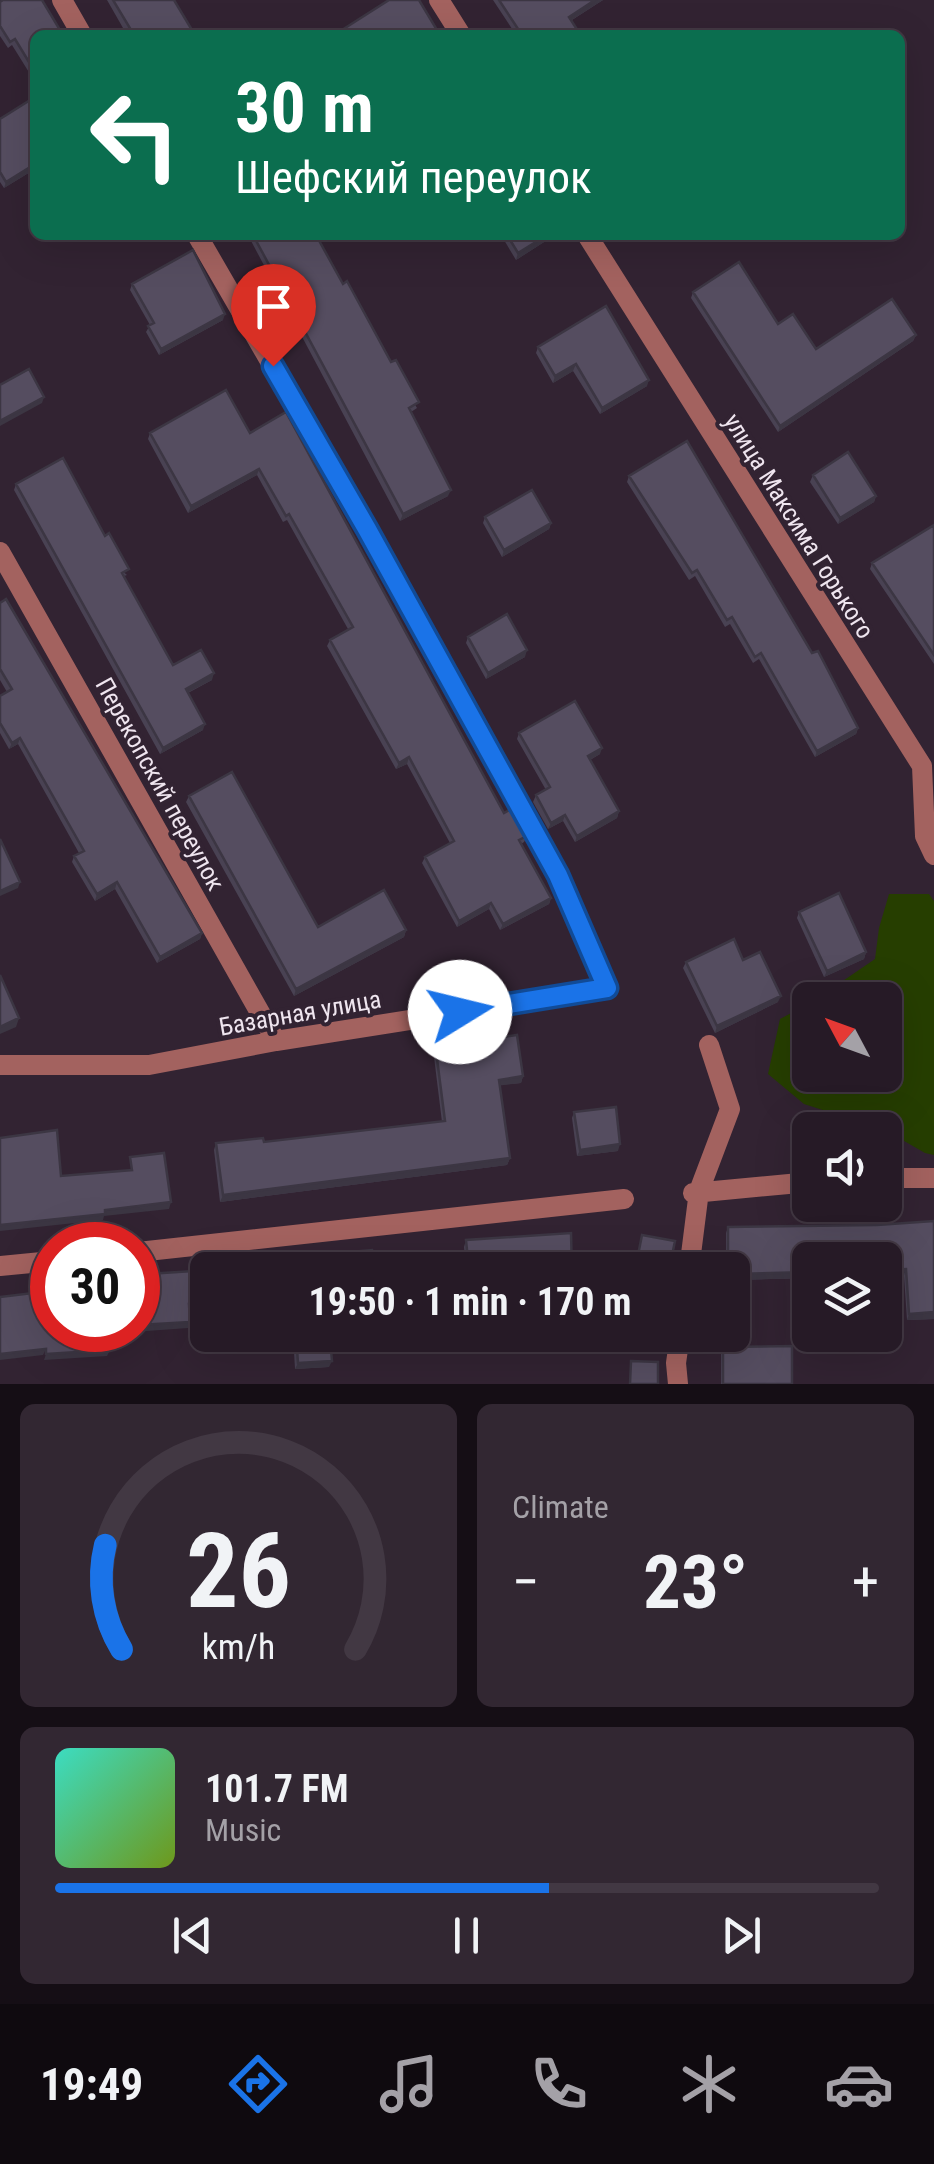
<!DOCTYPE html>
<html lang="en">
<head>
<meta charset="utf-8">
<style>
  body { margin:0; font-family:"Roboto Condensed",sans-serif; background:#322732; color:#f1f3f6; height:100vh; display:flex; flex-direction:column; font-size:38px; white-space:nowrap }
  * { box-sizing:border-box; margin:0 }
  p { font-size:32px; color:#a4a1a7 }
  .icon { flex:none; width:55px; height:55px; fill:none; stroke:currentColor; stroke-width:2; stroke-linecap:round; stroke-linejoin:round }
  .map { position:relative; height:1384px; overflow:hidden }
  .details { display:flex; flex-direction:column; gap:20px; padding:20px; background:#150e15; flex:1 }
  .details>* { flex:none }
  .guide { position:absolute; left:30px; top:30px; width:875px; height:210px; border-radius:15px; box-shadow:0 10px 40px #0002,0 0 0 2px #423843; background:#0b6e4f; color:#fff; overflow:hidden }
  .needle { width:65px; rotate:311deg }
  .tools { position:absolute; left:792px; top:982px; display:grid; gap:20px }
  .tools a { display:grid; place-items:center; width:110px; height:110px; border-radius:15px; background:#261a26; box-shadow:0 10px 40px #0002,0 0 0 2px #423843; font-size:50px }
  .speed { position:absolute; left:30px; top:1222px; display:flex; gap:20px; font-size:50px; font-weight:700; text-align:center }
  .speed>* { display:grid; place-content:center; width:130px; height:130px; border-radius:50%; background:#261a26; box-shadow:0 10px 40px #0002,0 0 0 2px #423843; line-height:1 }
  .speed .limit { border:15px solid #d22; background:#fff; color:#111 }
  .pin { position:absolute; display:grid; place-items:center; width:85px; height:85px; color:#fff; margin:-102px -42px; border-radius:50% 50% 50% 0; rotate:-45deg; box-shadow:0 0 10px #0007 }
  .pin .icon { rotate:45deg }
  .me { position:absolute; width:110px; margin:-55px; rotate:81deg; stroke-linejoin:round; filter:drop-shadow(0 0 8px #0008) }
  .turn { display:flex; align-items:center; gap:35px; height:210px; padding:0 40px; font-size:45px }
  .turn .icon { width:130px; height:130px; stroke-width:2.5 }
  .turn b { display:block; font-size:70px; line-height:85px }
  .big { font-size:75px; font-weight:700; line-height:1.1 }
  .details .card { flex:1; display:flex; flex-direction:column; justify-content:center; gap:15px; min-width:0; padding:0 35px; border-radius:15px; background:#322732 }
  .details .dial { align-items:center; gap:0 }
  .dial svg { height:260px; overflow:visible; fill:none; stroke:#423843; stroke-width:7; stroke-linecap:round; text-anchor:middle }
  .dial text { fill:#f1f3f6; stroke:none }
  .song { display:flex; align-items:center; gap:30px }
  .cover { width:120px; height:120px; border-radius:15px; background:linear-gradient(135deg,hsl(170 70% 55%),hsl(80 70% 35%)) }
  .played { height:10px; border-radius:5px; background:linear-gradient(90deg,#1a73e8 60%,#423843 60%) }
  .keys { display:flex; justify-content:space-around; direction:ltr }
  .heat { display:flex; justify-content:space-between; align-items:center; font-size:55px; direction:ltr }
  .details .tiles { flex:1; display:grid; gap:20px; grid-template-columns:1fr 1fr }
  .card:last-child { grid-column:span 2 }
  .trip { position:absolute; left:190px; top:1252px; width:560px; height:100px; border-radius:15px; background:#261a26; box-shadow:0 10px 40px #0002,0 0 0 2px #423843; font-weight:700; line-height:100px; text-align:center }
  .tabs { display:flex; height:160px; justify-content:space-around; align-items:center; background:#0f0a0f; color:#a4a1a7 }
  .tabs .icon { width:70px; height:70px }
  .tabs .on { color:#1a73e8 }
  .tabs b { font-size:45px; color:#f1f3f6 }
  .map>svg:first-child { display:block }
  .green { fill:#263e00 }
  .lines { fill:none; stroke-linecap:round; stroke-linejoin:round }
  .minor { stroke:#a3625f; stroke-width:20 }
  .wall { fill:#494253 }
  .shaded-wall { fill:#3c3643 }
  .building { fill:#554d60; stroke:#3c3643; stroke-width:2.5 }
  .route-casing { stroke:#114b97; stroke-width:25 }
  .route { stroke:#1a73e8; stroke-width:18 }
  .labels { text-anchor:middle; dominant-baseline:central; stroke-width:8; stroke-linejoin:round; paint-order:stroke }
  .street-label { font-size:25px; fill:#efe5ef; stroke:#322332 }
</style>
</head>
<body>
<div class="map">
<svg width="934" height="1384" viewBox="0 0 934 1384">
  <rect width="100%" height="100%" fill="#322332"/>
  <path class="green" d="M889,894H929L934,901V1155L925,1153L885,1130L804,1104L768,1074L780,1019L810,1003V1075H885V1000H815L875,959L879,928Z"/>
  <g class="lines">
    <path class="minor" d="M62,0L82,35
      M439,0L461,35
      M587,235L922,766L925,836L934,855
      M0,552L276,1041
      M0,1065H149L276,1041L607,989L558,875L367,529L197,235
      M885,1178H934
      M693,1193L810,1182
      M138,1252L624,1199
      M0,1266L52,1261
      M689,1270L699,1191L730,1109L709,1045
      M678,1384L676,1363L680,1335"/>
  </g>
  <path class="wall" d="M107,0H174L195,35H127Z
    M493,0H603L572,20L580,35H516Z
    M0,2L35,35V82L12,45L8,48L0,36Z
    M35,97V169L4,188L0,182V119Z
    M251,235H316L343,284L417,408L411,412L448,496L400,521L250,239Z
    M501,235H555L516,260Z
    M132,284L223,320L159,355L146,332L150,325L130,290Z
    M693,292L778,324L816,349L916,335L913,341L778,432L691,298Z
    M538,347L647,386L600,414L573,371L553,383L536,353Z
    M150,433H250L504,813L527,836L524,842L521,844L551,898L549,904L500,930L489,909L457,927L422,863L425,857L450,843L407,764L396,769L327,646L330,640L348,629L287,520L283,522L257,475L188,513L148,439Z
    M813,475L876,496L874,502L838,524L810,482Z
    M629,476L812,653L858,728L856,734L815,757L759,659L753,663L730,624L725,627L695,576L689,580L627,482Z
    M16,484L127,575L124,576L173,665L212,680L188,693L203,730L160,754L14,490Z
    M485,517L551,523L549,529L502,557L483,523Z
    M934,525V664L870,569L872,563Z
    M0,603L202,933L200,939L157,963L115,889L95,901L72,862L74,856L79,853L18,744L9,749L0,733V696L7,692L0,680Z
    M468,637L525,657L486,679L466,643Z
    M519,733L600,754L590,760L619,811L617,818L575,842L563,821L548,829L533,802L536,795L546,790L517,739Z
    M189,796L318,927L406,930L404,937L294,996L186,802Z
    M799,912L866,952L864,959L824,977L797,918Z
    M743,960L778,1002L715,1033L683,968L686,962Z
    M480,1040L523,1076L521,1083L499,1085L510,1158L507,1165L220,1202L214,1150L216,1143L264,1142L442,1122L434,1057L436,1051L478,1045Z
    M574,1112L618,1151L577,1156L572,1118Z
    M934,1221V1319L907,1320L904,1276L810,1260V1278L732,1280V1270H726V1233L728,1227L877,1225Z
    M466,1240L572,1270H466L464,1247Z
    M293,1335H379L378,1339L331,1344L329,1367L295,1369Z
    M723,1347L792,1384H721V1353Z"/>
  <path class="shaded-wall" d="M595,0H603L567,23L569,17Z
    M35,164V169L4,188L6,182Z
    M547,235H555L516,260L518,253Z
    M225,314L223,320L159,355L161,349Z
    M916,335L913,341L778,432L780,426Z
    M576,364L573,371L553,383L555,376Z
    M649,380L647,386L600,414L602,408Z
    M44,397L42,403L0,426V421Z
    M259,469L257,475L188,513L191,506Z
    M451,490L448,496L400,521L403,514Z
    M876,496L874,502L838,524L840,518Z
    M551,523L549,529L502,557L504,550Z
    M527,650L525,657L486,679L488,673Z
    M214,673L212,680L183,695L186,689Z
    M205,724L203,730L160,754L163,748Z
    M858,728L856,734L815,757L817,751Z
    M20,738L18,744L9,749L12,743Z
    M602,748L600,754L586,762L588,756Z
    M409,757L407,764L396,769L399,763Z
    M619,811L617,818L575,842L577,836Z
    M565,815L563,821L548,829L551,823Z
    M20,882L18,888L0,896V891Z
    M117,882L115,889L95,901L97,894Z
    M551,898L549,904L500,930L503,924Z
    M491,903L489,909L457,927L459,921Z
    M406,930L404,937L294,996L296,989Z
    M202,933L200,939L157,963L160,957Z
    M866,952L864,959L824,977L827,971Z
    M781,996L778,1002L715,1033L717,1026Z
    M19,1018L16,1027L0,1034V1027Z
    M523,1076L521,1083L496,1086L499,1080Z
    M620,1144L618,1151L577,1156L580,1150Z
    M510,1158L507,1165L220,1202L223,1195Z
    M171,1202L169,1209L104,1216L103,1220L0,1231V1225Z
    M906,1269L904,1276H885V1270Z
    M810,1272V1278L732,1280V1274Z
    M208,1303V1309L186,1310L189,1304Z
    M934,1312V1319L907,1320L909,1314Z
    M190,1322L188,1328L106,1334L107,1330H138V1325Z
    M360,1335H379L378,1339L328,1344L330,1338Z
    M46,1349L43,1355L0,1360V1354Z
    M110,1350L107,1356L44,1360L46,1354Z
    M332,1361L329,1367L295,1369L298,1363Z"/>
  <path class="building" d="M3,0H42L63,35H35V72L15,39L10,42L0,26V2Z
    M113,0H174L195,35H134Z
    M389,0H419L440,35H350L345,28Z
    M499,0H595L569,17L580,34L578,35H522Z
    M35,97V164L6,182L0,172V119Z
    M253,235H316L343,284L347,281L391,362L396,360L419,402L409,408L451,490L403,514Z
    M507,235H547L518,253Z
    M193,250L225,314L161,349L148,326L154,323L132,284Z
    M739,262L778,324L793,314L816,349L892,299L916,335L780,426L693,292Z
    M606,306L649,380L602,408L576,364L555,376L538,347Z
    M29,369L44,397L0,421V385Z
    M226,390L250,433L286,412L504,813L511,809L527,836L519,840L551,898L503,924L491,903L459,921L425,857L454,841L409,757L399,763L330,640L353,627L289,514L286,516L259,469L191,506L150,433Z
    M687,441L812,653L818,651L858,728L817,751L761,653L755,657L732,617L727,620L697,570L692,573L629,476Z
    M848,452L876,496L840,518L813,475Z
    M63,458L105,536L109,533L129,569L122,573L173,665L201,650L214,673L186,689L205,724L163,748L16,484Z
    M532,490L551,523L504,550L485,517Z
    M934,525V655L872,563Z
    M6,599L202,933L160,957L117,882L97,894L74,856L84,851L20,738L12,743L0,723V696L12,689L0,669V603Z
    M507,614L527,650L488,673L468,637Z
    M575,701L602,748L588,756L619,811L577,836L565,815L551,823L536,795L550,787L519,733Z
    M232,772L318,927L384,890L406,930L296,989L189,796Z
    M0,839L20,882L0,891Z
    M839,893L866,952L827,971L799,912Z
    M734,939L743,960L760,952L781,996L717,1026L686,962Z
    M0,975L19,1018L0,1027Z
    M517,1035L523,1076L499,1080L510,1158L223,1195L216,1143L263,1138L264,1142L445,1121L436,1051L480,1045V1040Z
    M616,1107L620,1144L580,1150L574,1112Z
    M57,1130L61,1176L132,1170L130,1157L164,1153L171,1202L105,1210V1214L0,1225V1138Z
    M934,1221V1312L909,1314L906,1269L885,1270V1260H810V1272L732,1274V1270H728V1227L877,1225Z
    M571,1233L572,1270H528V1267L502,1270H469L466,1240Z
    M642,1235L675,1241L669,1270H635Z
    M372,1250L374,1270H329L327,1254Z
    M272,1260V1270H214L238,1268V1262Z
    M208,1270V1303L189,1304L190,1322L138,1325V1281H148V1274Z
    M52,1287V1330H109L110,1350L46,1354V1349L0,1354V1297L42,1292V1288Z
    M296,1335H360L330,1338L332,1361L298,1363Z
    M792,1346V1384H723V1347Z
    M631,1361L658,1362V1384H630Z"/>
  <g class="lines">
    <defs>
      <path id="route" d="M273,366L367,529L558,875L607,988L460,1012"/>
    </defs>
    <use href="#route" class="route-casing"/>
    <use href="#route" class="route"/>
  </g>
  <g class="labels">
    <g class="street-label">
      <text transform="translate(799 526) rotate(58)">улица Максима Горького</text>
      <text transform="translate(160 784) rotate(61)">Перекопский переулок</text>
      <text transform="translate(300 1013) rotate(-10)">Базарная улица</text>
    </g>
  </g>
</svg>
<div class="tools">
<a><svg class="needle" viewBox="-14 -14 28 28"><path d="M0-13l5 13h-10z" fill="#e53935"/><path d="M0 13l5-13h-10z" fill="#a4a1a7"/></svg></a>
<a><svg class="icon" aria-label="sound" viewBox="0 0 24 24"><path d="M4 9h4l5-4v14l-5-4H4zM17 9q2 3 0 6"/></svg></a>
<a><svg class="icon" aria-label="layers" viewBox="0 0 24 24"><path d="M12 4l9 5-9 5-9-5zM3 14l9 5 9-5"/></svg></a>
</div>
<div class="speed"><div class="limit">30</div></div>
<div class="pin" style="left:273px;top:366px;background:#d93025"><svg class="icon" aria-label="arrive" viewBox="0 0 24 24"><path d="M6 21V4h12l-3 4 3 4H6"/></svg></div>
<svg class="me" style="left:460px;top:1012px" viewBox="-20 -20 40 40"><circle r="19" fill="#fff"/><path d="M0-13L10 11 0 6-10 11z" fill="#1a73e8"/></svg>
<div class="trip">19:50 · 1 min · 170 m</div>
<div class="guide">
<div class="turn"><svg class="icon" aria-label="left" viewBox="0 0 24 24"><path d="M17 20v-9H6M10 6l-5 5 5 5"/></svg><div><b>30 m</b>Шефский переулок</div></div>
</div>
</div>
<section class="details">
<div class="tiles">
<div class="card dial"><svg viewBox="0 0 100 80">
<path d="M14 69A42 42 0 1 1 86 69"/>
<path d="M14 69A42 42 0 0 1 9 37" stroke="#1a73e8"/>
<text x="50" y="56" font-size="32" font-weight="700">26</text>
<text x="50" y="72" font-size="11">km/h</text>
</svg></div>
<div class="card"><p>Climate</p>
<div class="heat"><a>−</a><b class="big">23°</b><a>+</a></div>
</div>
<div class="card">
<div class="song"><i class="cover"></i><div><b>101.7 FM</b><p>Music</p></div></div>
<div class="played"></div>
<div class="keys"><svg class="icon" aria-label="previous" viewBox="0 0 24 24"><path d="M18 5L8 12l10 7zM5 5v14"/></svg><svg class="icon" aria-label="pause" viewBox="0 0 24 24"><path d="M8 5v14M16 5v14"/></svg><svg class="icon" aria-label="next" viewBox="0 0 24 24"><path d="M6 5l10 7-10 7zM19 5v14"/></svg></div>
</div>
</div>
</section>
<nav class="tabs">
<b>19:49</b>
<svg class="icon on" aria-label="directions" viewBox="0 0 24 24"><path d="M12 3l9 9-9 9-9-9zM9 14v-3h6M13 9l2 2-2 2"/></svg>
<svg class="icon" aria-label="music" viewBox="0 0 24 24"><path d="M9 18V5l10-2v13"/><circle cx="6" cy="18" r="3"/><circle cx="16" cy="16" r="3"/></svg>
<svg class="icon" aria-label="phone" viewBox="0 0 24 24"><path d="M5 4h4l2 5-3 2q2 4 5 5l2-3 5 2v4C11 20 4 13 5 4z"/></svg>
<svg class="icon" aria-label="climate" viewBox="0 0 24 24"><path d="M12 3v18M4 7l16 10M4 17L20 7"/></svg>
<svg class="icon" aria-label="car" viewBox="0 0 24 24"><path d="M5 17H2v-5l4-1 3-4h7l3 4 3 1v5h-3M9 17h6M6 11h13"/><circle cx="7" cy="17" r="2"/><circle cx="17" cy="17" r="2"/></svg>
</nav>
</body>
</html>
